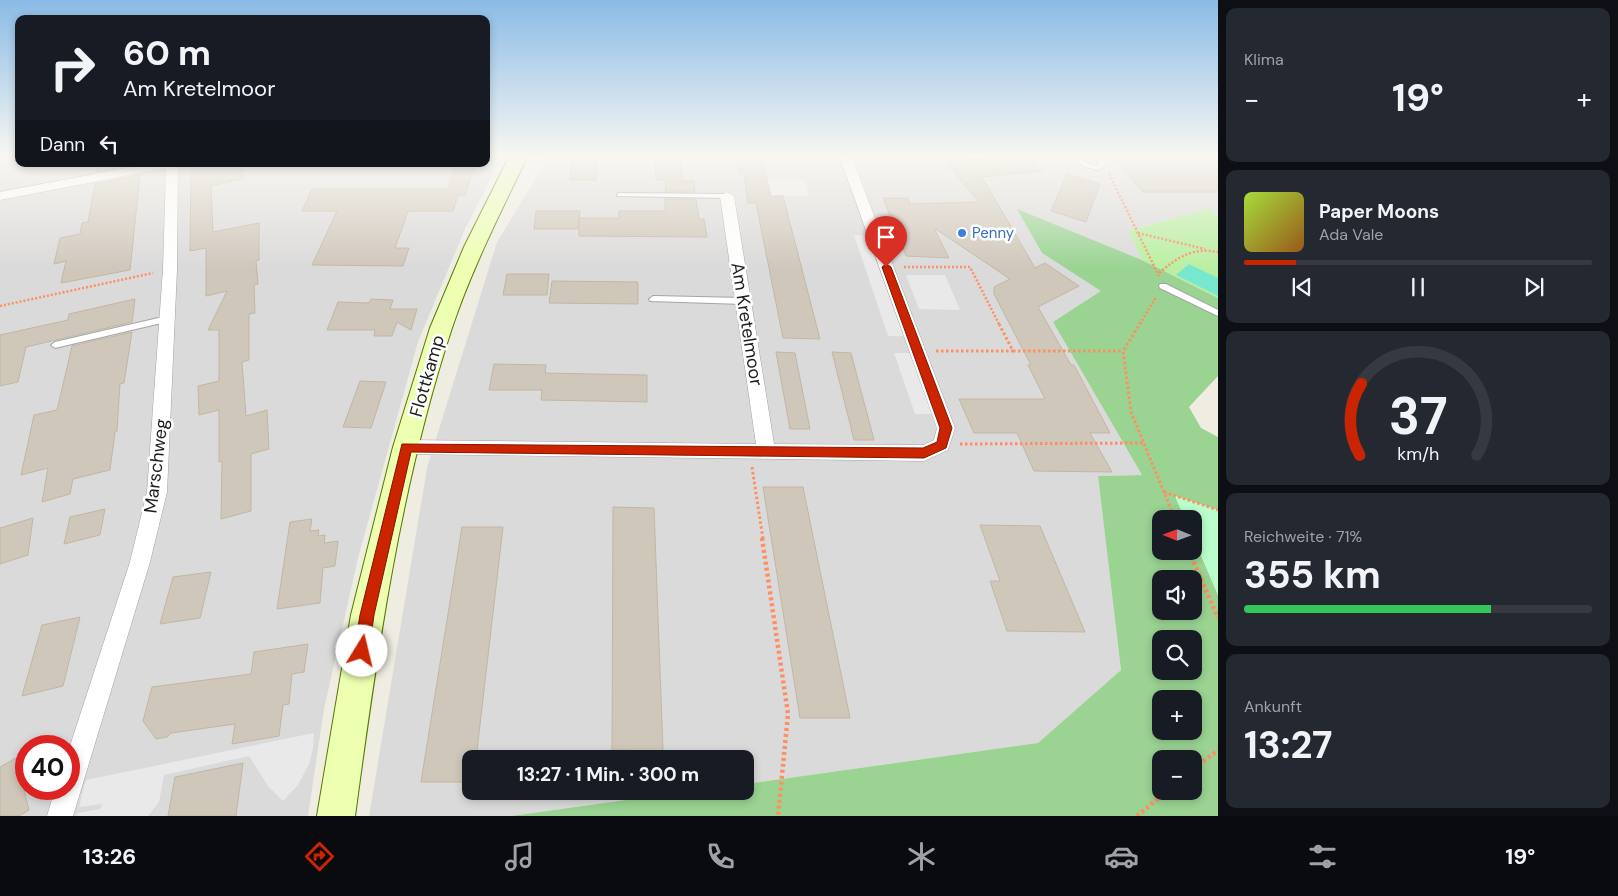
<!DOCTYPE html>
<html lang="de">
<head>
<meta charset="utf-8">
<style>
  body { margin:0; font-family:"DM Sans",sans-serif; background:#242831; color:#f1f3f6; height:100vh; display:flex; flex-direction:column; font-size:19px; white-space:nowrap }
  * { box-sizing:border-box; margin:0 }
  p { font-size:16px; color:#9ea1a6 }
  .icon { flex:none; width:28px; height:28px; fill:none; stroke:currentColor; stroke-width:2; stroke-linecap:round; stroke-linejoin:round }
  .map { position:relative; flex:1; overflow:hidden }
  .details { display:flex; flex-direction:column; gap:8px; padding:8px; background:#0d0f14; width:400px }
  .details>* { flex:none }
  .top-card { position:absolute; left:15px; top:15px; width:475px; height:152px; border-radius:10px; box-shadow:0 2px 8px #0003; background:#171b24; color:#f1f3f6; overflow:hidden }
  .needle { width:32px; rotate:271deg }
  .tools { position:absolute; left:1152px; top:510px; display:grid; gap:10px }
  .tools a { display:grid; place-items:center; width:50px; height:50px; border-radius:10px; background:#171b24; box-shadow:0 2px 8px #0003; font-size:25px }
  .speed { position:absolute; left:15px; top:735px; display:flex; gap:10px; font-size:25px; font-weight:700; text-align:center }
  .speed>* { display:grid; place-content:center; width:65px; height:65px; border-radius:50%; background:#171b24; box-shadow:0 2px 8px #0003; line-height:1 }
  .speed .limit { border:8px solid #d22; background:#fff; color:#111 }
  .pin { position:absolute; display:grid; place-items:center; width:42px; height:42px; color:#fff; margin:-51px -21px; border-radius:50% 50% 50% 0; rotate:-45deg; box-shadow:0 0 5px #0007 }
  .pin .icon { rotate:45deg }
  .me { position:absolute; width:55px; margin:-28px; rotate:9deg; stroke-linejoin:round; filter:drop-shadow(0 0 4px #0008) }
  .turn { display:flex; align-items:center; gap:18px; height:105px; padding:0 25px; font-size:22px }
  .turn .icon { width:65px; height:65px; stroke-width:2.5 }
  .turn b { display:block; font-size:35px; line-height:42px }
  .then { display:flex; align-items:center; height:48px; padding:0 25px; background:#0003; gap:10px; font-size:19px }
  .big { font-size:38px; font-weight:700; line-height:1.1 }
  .details .card { flex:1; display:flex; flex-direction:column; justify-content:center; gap:8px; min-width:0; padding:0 18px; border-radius:10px; background:#242831 }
  .details .dial { align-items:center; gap:0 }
  .dial svg { height:130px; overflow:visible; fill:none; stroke:#363941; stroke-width:7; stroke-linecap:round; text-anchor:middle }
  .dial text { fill:#f1f3f6; stroke:none }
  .song { display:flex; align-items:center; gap:15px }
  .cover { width:60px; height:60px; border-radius:8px; background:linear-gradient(135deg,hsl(80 70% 55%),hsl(30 70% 35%)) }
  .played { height:5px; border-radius:2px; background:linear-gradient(90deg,#ca2400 15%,#363941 15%) }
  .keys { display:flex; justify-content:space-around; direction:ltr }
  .heat { display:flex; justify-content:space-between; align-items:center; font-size:28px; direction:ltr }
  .charge { height:8px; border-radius:4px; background:linear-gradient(90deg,#34c759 71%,#363941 0) }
  .trip { position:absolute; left:462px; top:750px; width:292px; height:50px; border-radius:10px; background:#171b24; box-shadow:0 2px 8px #0003; font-weight:700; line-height:50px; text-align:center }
  .tab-bar { display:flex; height:80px; justify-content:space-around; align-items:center; background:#090b0e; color:#9ea1a6 }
  .tab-bar .icon { width:35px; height:35px }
  .tab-bar .active { color:#ca2400 }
  .tab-bar b { font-size:22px; color:#f1f3f6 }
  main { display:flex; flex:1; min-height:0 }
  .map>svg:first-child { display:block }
  .residential { fill:#dbdada; fill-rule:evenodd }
  .grass { fill:#baefa2 }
  .forest { fill:#9ad392; fill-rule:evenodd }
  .park { fill:#baffcb }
  .pitch { fill:#78e7cf }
  .parking { fill:#e9e9e9 }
  .building { fill:#d0c7bb; stroke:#c2b6a3 }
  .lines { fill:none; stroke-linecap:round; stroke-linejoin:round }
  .lane-casing { stroke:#a4a4a4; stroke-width:2 }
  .street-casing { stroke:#a4a4a4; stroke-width:1 }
  .secondary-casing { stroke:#567800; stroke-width:2 }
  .path-far2 { stroke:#ff8f63; stroke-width:2.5; stroke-dasharray:2 2; stroke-linecap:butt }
  .path-far1 { stroke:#ff8f63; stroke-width:3; stroke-dasharray:2.5 2.5; stroke-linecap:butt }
  .path { stroke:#ff8f63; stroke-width:4.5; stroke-dasharray:3 3; stroke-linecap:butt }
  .lane { fill:#fff; fill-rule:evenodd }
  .street { fill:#fff; fill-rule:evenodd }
  .secondary { fill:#edffb0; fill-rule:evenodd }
  .route { fill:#ca2400; stroke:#831700 }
  .shop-dot { fill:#3f7fe0; stroke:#fff; stroke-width:2 }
  .labels { text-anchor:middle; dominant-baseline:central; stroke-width:5; stroke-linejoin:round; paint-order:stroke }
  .far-shop-label { font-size:15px; fill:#366cbe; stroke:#fff; text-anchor:start }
  .street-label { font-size:18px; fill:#1d1d1d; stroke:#fff }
</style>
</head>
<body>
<main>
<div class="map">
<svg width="1218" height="816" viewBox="0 0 1218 816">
  <rect width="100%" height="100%" fill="#efede2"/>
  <path class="residential" d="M0,155H19V164H486V155H503L465,229L418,342L358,558L324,709L308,816H0ZM26,746H69V789H26Z
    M550,155H1218V215L1208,208L1129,231L1142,260L1018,210L1042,253L1102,291L1053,322L1142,475L1098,476L1121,670L1038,743L746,784V759H471V791H690L511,816H369L427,468L497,242Z"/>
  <path class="grass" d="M1208,208L1218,215V298L1142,260L1129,231Z"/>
  <path class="forest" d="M1017,209L1142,260L1218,298V376L1189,407L1201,428L1218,437V510L1175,496L1185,519H1161V551H1194V539L1218,595V816H511L690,791H746V784L1038,743L1121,670L1098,476L1142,475L1053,322L1101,291L1042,253ZM1161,579H1194V611H1161ZM1161,639H1194V671H1161ZM1161,699H1194V731H1161ZM1161,759H1194V791H1161Z"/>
  <path class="park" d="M1175,496L1218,510V595L1194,539V519H1185Z"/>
  <path class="pitch" d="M1189,264L1218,278V296L1176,275Z"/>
  <path class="parking" d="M746,180L805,181L809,196L747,195Z
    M854,235L875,236L912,336H888Z
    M906,275H945L960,310L919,309Z
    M894,353H919L941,414H915Z
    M314,733L313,748L309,764L298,785L283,801L268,786L249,756L164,775L159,802L148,816H77L78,813L100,809L102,804L79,807L86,780Z"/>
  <path class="building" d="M572,155H597L596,180H570Z
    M655,155H680L682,181H694L695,192H665L666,180H656Z
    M735,155H761L771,196H783L820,339L783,338L756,203H748L744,174H739Z
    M1027,155L1042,171L982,177L1035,268L1045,263L1079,286L1038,307L1071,365H1074L1110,433H1090L1112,472L1034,471L1017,433H974L959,399H1045L1028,365H1031L994,294V287L1010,279L934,228L949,258L906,256L883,198H908L910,204L979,202L945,162Z
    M1111,155H1218V192H1143Z
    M98,164H139L97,172Z
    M191,164H242L243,179L211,186L213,232L259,223V260L256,261L258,284L254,285L255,313L249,314V360L242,362L246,416L267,410L269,449L251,454V511L221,519L222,461L219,462V410L199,415L198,386L219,381V330H208L227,291L206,296V248L190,251Z
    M456,164H475L465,195H458L453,211H408L395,248H409L403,266L312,265L337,211H302L312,189H448Z
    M1067,174L1100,184L1086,222L1051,211Z
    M140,175L130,270L61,283L66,261L54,264L60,238L80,234L82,223L88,222L95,184Z
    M665,199H696L699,219H704L707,237L579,236V218H619V211H665Z
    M536,211H580L578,229H534Z
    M507,274H549L547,295H503Z
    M552,281L638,282V304L549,303Z
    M135,299L132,322L26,347L18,382L0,386V335L68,320L69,314Z
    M371,299L393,300L390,309H417L411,330L397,322L392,336H374L375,330H327L338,302L369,303Z
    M132,332L124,383L120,384L117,431L115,432L110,470L73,479L70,494L42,502L48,468L21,475L34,415L57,410L72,346Z
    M776,352L795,353L810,429H790Z
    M832,352L851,353L874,440H854Z
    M494,364L546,365L545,373L647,375V402L541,400L542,390H489Z
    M360,381L386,382L371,428L343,427Z
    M763,487H803L850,718H800Z
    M613,507L654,508L663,751L612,750Z
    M105,509L100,535L64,544L70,517Z
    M33,518L28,555L0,564V528Z
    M312,519L310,531L319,530L318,536L325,535L324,543L338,541L335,566L323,568L320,603L277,609L290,522Z
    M980,525L1040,526L1085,632L1007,631L990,581H1000Z
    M462,527H503L476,759H471V782H421Z
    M211,572L200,618L160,624L173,577Z
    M80,617L63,686L22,696L42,625Z
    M308,644L304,672L292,674L289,704L283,705L279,736L232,744L235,724L171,733L167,737L156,739L143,721L152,687L251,674L254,652Z
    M16,758L29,810L19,816H0V767Z
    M243,763L236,816H168L175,777Z"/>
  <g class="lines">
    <defs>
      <path id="lane" d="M1081,155L1101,158L1106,164L1098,170L1085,167L1076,160ZM1085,158L1097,160L1100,164L1097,166L1089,164L1083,160Z
        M619,193L727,194L730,196L727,198L617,196V194Z
        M1160,284H1166L1218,310V316L1160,288L1159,286Z
        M653,296L743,298L747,301L743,304L650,301L649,299Z
        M167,316L170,317L171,319L170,321L55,348L51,345L55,342Z"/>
      <path id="street" d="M839,155H851L955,428L948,450L924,461L406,454L400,452L397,447L400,442L406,440L756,444L720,196L727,192L734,196L774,444L923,445L934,440L937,428Z
        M148,164H178L177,269L167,492L150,562L73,816H47L55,789H69V749L130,562L147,492L163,269L166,168L0,200V192Z"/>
      <path id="secondary" d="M510,155H528C501,212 472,268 452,328C400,485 377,653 355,816H317L351,615L393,447L430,328L464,247Z"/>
    </defs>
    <use href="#lane" class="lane-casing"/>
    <use href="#street" class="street-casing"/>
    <use href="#secondary" class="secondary-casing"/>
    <path class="path-far2" d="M1052,155L1068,158
      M1109,174L1159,276
      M1138,233L1205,249
      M904,267H970L999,324
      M1159,273C1178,257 1193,247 1218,252
      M0,306L153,273
      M1140,324L1156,297"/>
    <path class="path-far1" d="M1141,322L1123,351L1131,412L1175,519
      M936,351H1013L998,322
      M1013,351H1123
      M960,444L1143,443
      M752,467L763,539
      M1164,492L1218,510"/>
    <path class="path" d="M762,538L788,714L778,816
      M1189,551L1218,618
      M1194,769L1218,750
      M1137,816L1167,791"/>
    <use href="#lane" class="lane"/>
    <use href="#street" class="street"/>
    <use href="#secondary" class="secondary"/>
  </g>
  <linearGradient id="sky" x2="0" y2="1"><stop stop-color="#8abbe6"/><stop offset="0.58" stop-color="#f8f7f2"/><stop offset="1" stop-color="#f8f7f2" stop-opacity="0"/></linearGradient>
  <rect width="1218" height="269" fill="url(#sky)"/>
  <path class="route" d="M886,264L891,267L952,428L946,448L924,458L411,452L374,615L369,651L367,657L362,659L356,657L354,651L360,615L402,444L923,448L937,442L940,428L882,267Z"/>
  <circle class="shop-dot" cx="962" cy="233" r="5"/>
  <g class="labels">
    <g class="far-shop-label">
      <text x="972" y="233">Penny</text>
    </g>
    <g class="street-label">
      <text transform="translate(747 324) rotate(81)">Am Kretelmoor</text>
      <text transform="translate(427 376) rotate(-74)">Flottkamp</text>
      <text transform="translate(156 466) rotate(-83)">Marschweg</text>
    </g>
  </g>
</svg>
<div class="tools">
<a><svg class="needle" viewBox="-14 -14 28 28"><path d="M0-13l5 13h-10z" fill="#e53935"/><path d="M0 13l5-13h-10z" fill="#9ea1a6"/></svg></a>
<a><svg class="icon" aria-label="sound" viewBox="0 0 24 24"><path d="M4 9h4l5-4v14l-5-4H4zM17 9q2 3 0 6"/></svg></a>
<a><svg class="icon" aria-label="search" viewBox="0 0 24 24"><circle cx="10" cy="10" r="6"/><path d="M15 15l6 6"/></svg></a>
<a>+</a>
<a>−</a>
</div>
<div class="speed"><div class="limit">40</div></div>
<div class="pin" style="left:886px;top:267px;background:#d93025"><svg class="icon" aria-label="arrive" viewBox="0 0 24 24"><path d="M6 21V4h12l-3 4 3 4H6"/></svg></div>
<svg class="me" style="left:362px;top:651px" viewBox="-20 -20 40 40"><circle r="19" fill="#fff"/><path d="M0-13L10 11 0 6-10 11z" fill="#ca2400"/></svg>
<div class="trip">13:27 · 1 Min. · 300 m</div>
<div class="top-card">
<div class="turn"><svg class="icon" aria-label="right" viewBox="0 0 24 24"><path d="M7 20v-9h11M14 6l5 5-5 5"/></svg><div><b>60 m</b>Am Kretelmoor</div></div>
<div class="then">Dann<svg class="icon" aria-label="left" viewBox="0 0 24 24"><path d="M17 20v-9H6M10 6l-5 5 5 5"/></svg></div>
</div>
</div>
<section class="details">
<div class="card"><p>Klima</p>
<div class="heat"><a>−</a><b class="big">19°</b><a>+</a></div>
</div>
<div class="card">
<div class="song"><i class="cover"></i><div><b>Paper Moons</b><p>Ada Vale</p></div></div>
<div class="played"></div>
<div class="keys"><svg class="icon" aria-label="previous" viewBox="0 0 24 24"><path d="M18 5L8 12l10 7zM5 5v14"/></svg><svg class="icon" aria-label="pause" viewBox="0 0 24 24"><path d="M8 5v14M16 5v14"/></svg><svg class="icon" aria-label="next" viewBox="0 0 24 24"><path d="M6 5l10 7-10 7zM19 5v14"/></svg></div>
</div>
<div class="card dial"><svg viewBox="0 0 100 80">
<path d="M14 69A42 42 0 1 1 86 69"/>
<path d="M14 69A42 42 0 0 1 15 25" stroke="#ca2400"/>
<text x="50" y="56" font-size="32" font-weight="700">37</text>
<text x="50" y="72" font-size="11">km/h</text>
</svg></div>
<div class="card"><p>Reichweite · 71%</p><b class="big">355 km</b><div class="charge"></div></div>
<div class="card"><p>Ankunft</p><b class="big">13:27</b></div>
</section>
</main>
<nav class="tab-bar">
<b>13:26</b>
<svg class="icon active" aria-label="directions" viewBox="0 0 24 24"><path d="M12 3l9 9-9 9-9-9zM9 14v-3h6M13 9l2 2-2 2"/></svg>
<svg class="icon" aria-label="music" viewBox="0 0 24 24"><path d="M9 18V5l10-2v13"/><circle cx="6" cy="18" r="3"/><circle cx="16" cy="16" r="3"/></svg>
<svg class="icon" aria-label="phone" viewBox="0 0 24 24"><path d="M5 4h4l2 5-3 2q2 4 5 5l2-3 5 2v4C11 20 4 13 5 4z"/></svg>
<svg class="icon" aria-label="climate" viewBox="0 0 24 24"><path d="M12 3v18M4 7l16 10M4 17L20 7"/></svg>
<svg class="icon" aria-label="car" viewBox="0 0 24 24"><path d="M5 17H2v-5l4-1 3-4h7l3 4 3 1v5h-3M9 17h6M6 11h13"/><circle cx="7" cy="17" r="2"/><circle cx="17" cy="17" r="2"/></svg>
<svg class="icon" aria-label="filters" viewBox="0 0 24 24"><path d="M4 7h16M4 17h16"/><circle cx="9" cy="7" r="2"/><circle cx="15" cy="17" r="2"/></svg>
<b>19°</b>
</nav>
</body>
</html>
